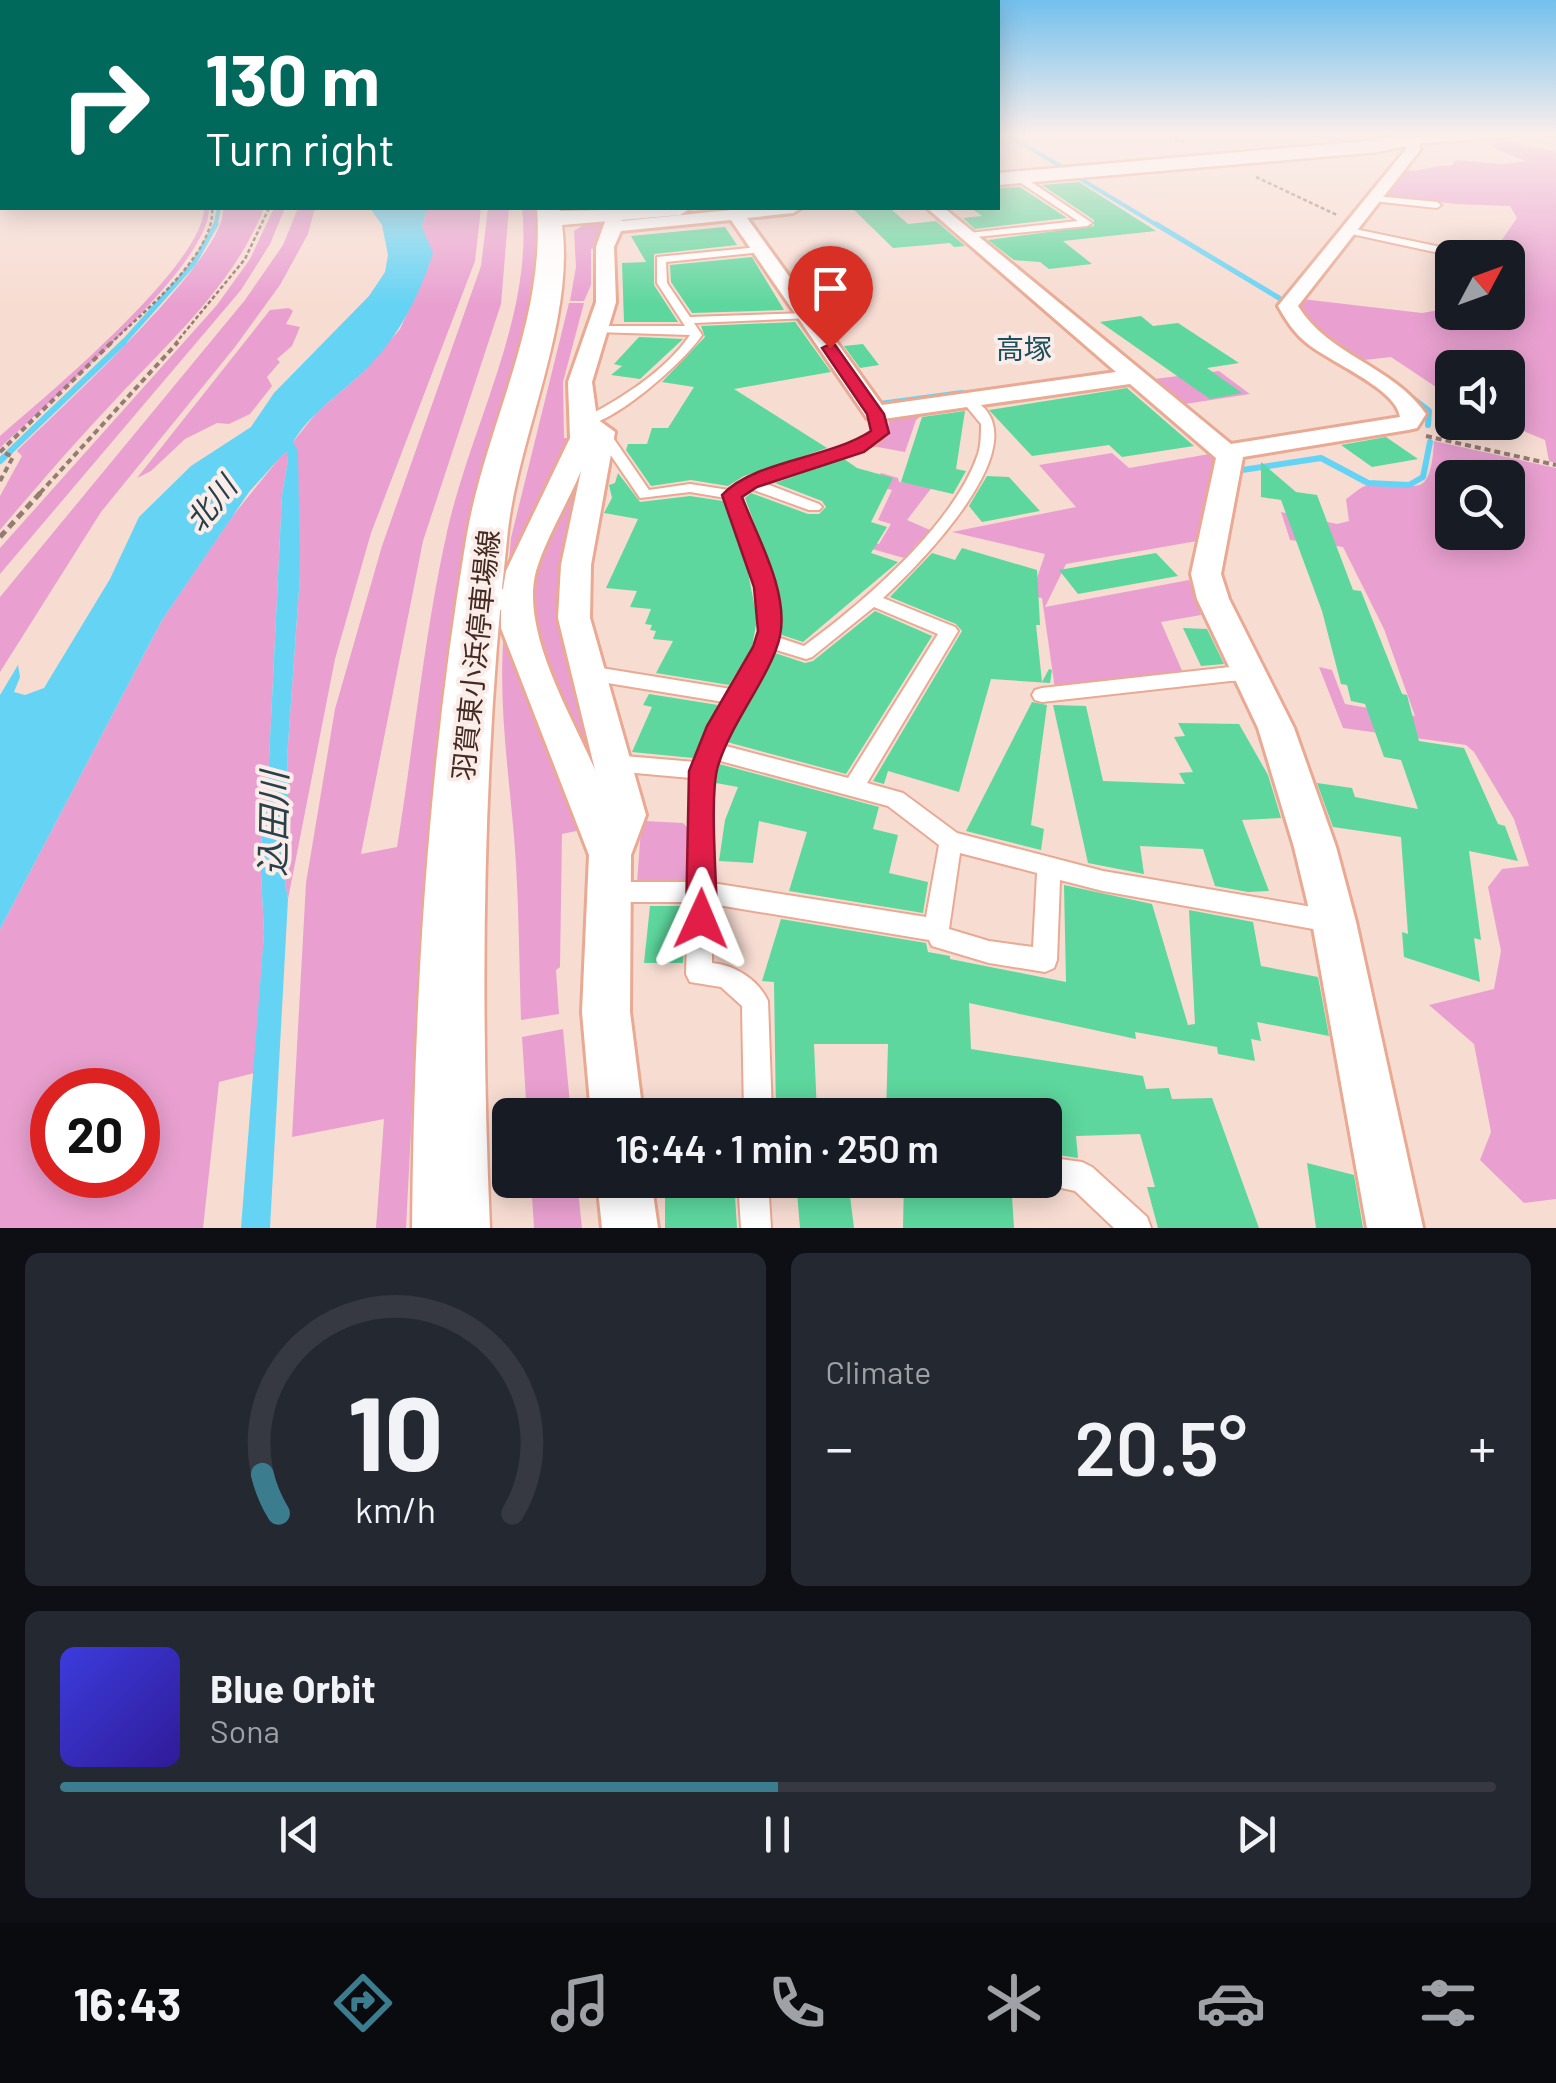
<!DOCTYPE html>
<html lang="en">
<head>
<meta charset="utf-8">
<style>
  body { margin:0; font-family:Barlow,"Noto Sans JP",sans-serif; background:#242831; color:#f1f3f6; height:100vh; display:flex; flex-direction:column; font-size:38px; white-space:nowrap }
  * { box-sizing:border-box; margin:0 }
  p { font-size:32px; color:#9ea1a6 }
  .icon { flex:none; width:55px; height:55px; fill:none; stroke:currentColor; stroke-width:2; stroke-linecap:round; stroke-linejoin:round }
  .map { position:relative; height:1228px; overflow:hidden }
  .sheet { display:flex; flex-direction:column; gap:25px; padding:25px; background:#0d0f14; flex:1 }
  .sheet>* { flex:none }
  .banner { position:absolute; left:0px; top:0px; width:1000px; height:210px; box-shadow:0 5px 25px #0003; background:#00695c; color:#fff; overflow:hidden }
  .needle { width:65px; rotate:49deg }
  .controls { position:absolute; left:1435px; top:240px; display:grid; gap:20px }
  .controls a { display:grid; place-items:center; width:90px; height:90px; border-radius:15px; background:#171b24; box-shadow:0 5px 25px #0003; font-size:50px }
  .speed { position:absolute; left:30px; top:1068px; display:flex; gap:20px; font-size:50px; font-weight:700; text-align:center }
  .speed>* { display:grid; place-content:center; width:130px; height:130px; border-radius:50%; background:#171b24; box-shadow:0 5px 25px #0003; line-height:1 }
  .speed .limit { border:15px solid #d22; background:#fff; color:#111 }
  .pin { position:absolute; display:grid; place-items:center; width:85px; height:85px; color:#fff; margin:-102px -42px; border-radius:50% 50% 50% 0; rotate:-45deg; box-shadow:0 0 10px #0007 }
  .pin .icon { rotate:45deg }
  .me { position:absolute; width:110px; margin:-55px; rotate:1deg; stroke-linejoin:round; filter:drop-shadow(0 0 8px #0008) }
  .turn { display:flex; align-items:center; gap:35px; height:210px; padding:0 40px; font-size:45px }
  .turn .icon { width:130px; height:130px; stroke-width:2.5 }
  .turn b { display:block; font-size:70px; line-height:85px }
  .big { font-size:75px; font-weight:600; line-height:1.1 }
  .sheet .widget { flex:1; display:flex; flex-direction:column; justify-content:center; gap:15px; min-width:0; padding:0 35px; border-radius:15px; background:#242831 }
  .sheet .dial { align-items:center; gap:0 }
  .dial svg { height:260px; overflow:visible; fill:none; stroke:#363941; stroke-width:7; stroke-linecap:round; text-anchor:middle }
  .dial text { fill:#f1f3f6; stroke:none }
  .song { display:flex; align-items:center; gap:30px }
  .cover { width:120px; height:120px; border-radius:15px; background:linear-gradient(135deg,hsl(240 70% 55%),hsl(250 70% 35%)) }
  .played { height:10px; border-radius:5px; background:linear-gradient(90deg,#3b7c8f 50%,#363941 50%) }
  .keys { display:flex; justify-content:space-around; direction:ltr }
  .heat { display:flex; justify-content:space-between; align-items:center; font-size:55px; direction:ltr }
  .sheet .tiles { flex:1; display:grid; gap:25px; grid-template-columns:1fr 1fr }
  .widget:last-child { grid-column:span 2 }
  .trip { position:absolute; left:492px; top:1098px; width:570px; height:100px; border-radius:15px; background:#171b24; box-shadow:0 5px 25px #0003; font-weight:600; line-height:100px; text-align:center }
  .menu { display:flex; height:160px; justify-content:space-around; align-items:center; background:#090b0e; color:#9ea1a6 }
  .menu .icon { width:70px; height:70px }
  .menu .current { color:#3b7c8f }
  .menu b { font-size:45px; color:#f1f3f6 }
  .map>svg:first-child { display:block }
  .green { fill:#e9a0d0; fill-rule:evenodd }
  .water { fill:#64d3f4 }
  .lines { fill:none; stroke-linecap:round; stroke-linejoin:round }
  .stream-far2 { stroke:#64d3f4; stroke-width:4 }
  .stream-far1 { stroke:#64d3f4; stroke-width:5 }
  .stream { stroke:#64d3f4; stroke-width:6 }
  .building { fill:#5dd79d }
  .lane-casing { stroke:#e9a992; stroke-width:4 }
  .street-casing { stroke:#e9a992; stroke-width:6 }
  .secondary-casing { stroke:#e9a992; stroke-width:5 }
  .path-far2 { stroke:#957b72; stroke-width:2.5; stroke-dasharray:4 2.5; stroke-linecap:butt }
  .path-far1 { stroke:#957b72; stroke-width:4; stroke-dasharray:6 4; stroke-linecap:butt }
  .path { stroke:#957b72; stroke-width:5; stroke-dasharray:8 5; stroke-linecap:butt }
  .lane { fill:#fff; fill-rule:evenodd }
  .street { fill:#fff; fill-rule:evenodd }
  .secondary { fill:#fff; fill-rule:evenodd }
  .route { fill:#e11d48; stroke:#92132f; stroke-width:2.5 }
  .labels { text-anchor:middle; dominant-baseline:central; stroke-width:8; stroke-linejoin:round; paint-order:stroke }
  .far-quarter-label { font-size:28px; fill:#1a4f5d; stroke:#faece8 }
  .street-label { font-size:28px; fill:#442a21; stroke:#faece8 }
  .water-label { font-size:30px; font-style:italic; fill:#284149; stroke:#faece8 }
  .near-water-label { font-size:35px; font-style:italic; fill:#284149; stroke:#faece8 }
</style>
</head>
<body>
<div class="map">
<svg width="1556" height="1228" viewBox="0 0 1556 1228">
  <rect width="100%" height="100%" fill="#f7dcd2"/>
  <path class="green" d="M1496,137L1556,152V463L1549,461L1545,440L1504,423L1508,422V368H1452L1451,397L1391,357L1364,360L1319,329L1298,304L1302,299L1422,313L1434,311L1452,295V312H1508V258L1490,257L1517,218L1510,206L1456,204L1384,195L1403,170C1421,173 1432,164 1451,166L1456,160L1502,164L1526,161L1491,147L1497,144L1476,139Z
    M204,208H209C211,265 46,404 0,448V436C46,396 204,265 204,208Z
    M223,208H259L263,211C232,286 171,340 117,398C77,440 38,485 0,530V496L22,456L17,451C56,412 229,256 223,208Z
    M274,208H285L270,244L241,290L0,574V548L217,305L250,259Z
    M298,208H315L308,234L280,285L235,347L101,512L0,672V597L245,300L283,245Z
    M427,208H481L475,261L371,533L335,659L288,899C277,851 291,806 287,758L300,575L296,489L298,476L293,442L317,412L359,376L400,329L430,262L422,227Z
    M488,208H509L501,304L423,541L361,854L397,847C414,743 424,635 447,532C470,427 534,316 522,208H539L541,250L432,839L415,1053L406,1228H376L384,1119L292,1137L306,883L335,709L382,546L481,266Z
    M603,220L604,225L595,248L591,249V285L584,301H570L576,267L574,231L586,223Z
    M569,303H584L563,382L564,438L573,439L508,573L511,538Z
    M289,308L293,311L286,324L300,327L292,346L277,359L280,362L267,377L272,386L250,414L229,424L217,423L185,439L151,471L137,478L270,310Z
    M1219,371L1250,394L1185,404L1154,379Z
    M927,411L916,420L905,452L872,446L887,435L890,416Z
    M591,440L562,566L610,813L530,624L533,575Z
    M1434,441L1556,468V1199L1524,1203L1480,1160L1491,1132L1474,1044L1429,1005L1494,989L1501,951L1488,887L1502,869L1529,866L1514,819L1474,752L1466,745L1343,728L1319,667L1332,670L1345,704L1415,716L1384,629L1343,547L1290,540L1281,512L1337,524L1349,521L1346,499C1351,496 1359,488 1365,486C1406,471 1430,516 1434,441ZM1452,478H1508V532H1452Z
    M286,450L288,460L282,495L267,801L260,852L264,934L254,1073L219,1082L203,1228H0V929L162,620L231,518ZM52,1090H138V1175H52Z
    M1112,453L1129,468L1215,453L1197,541L1066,564L1045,607L1189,580L1201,615L1161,622L1183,673L1055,689L1042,598L980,589L1035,584L1045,554L952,532L1076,507L1039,465Z
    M881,473L898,478L899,482L933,486L907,520L930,530L904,558L865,547L870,542L879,544L891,524L878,520L892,490L872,485Z
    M504,630L581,830L562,834L560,967L556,970L559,1014L521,1020C519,959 519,897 514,836C508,767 498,700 504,630Z
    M645,821L683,823L695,835L694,876L684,885L637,883L641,828Z
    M563,1029L571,1115H527L522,1037Z
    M531,1180H577L582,1228H534Z"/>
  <path class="water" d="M370,208H427L422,227L433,253C418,299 396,342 360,375C336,397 310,414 293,442L298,451L300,575L287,758C291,806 277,851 288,899L270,1228H241L264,934L260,852L267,801L282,495L288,460L286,451L249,492L162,620L0,929V695L18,665L20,677L14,692L25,695L44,688L110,579L139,517L191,466L251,427L274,393L369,296L385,272L388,255L382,225Z"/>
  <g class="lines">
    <path class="stream-far2" d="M1005,133L1067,170
      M1320,133L1352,145
      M1079,178L1160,227
      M746,216L754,227
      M215,227L219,208"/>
    <path class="stream-far1" d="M752,224L805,298
      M1156,224L1279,298
      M1325,337L1336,344
      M122,344L194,263L216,224"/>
    <path class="stream" d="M1332,342L1358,359
      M1399,388L1429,411L1428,425
      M874,396L880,404L962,393
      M0,461L124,342
      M1242,470L1321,458L1368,483L1409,485L1423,477L1430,442"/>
  </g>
  <path class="building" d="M1079,182L1156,231L1063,241L1092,264L1049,269L1040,262L1014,260L988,240L1094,226V220L1042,185Z
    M1020,187L1067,218L975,229L963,218L982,216L971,208H998V188Z
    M852,208H890L908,224L936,221L965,246L954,247L950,243L893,248Z
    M725,227L737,245L654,254V285L678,322H624L622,263L646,262L631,236Z
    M752,257L784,310L692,313L671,282L670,265Z
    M1141,316L1153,326L1178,323L1239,363L1207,368L1242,393L1210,399L1100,322Z
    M795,322L831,372L734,389L827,448L744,476L728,486L691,480L651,486L626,450L628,444H647L652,428H668L694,387L662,382L705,337L701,326Z
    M639,337L683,339L640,379L611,375L622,366L614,364Z
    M863,344L879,365L860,368L844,346Z
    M1127,388L1194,446L1122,457L1109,445L1032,456L989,410Z
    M965,411L956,469L966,471L953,494L901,482L922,417Z
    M1386,437L1418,459L1372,467L1341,445Z
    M844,459L857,468L893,478L871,522L887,527L871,553L898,562L803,642L782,635L777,586L745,498L751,493L808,514H819L826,507L822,501L775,483Z
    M1261,462L1296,492L1317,495L1353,590L1361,591L1402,694L1407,695L1419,741L1464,748L1498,824L1505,826L1518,861L1469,851L1481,940L1474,938L1480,982L1404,957L1402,932L1408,934L1401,837L1333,827L1317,783L1352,788L1355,797L1418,809L1401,760L1384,757L1365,704L1351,701L1347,685L1341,684L1322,611L1281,500L1261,497Z
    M618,473L640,502L690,496L723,501L747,567L757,619L752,647L729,685L656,673L673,641L653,639L656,631L650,630L652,625L645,624L651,609L630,607L637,591L606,588L638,519L604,513L612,498L609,485L615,483Z
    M987,476L1009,477L1040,511L982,522L969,506Z
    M962,548L1037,570L1040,625H1036L1042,682L1049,669L1052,670L1050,683L991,679L959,792L888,771L884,784L873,781L962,631L956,624L890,597L932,553L955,560Z
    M1156,553L1178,576L1078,594L1059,570Z
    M875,611L932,636L846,774L727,742L775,653L805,663L813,661Z
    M1183,628L1207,629L1224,664L1201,666Z
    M649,694L718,705L693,758L632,752L652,707L643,705Z
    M1032,702L1047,705L1031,825L1044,829L1041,850L966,831Z
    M1053,705L1086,706L1103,781L1185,784L1179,773L1193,772L1174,737L1185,736L1178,723L1239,724L1268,775L1281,818L1242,820L1269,891L1248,892L1215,886L1203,849L1140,846L1144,874L1088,863Z
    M719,764L879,807L873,829L898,835L889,873L928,882L923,913L789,891L807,832L759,821L753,863L719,861L725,820L738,787L716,783Z
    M1064,885L1152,904L1188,1025L1195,1024L1189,910L1253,922L1261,966L1318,977L1329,1036L1257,1022L1261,1041L1251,1039L1255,1061L1218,1054L1217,1047L1135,1032L1136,1039L969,1003L971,1049L1143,1076L1146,1089L1169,1088L1172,1099L1212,1098L1259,1228H1158L1147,1187H1155L1140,1134L1076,1136L1078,1158L1045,1153V1115H886L888,1044H814L817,1113H776L774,982L762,981L781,919L926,943L928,952L950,956V959L1066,982Z
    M650,906H684L683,963H644Z
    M1307,1163L1354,1175L1363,1228H1316Z
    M734,1180L737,1228H665V1192L678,1191V1183Z
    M796,1180H848L854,1228H800Z
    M904,1180H1011L1014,1228H903Z"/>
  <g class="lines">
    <defs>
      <path id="lane" d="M1541,133H1556V137L1542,135Z
        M1018,175H1021L1092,223L1087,226L966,238V234L969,233L1078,221L1015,179Z
        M1375,196L1437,202L1441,205L1437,208L1372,201Z
        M1350,228L1479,255L1484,258H1462L1347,233V229Z
        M759,247L764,250L762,252L666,262L667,283L690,317L806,313L810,314V318L694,323L702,335C685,361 611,427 580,426V420C619,400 665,372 690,335L595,332L589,329L595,326H685L657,283V257Z
        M968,397C1050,434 918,566 883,598L955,627L958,631L867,783L903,793L957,833L1103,871L1330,910L1338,913L1342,921L1338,929L1330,932L1103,891L1060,880L1057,960L1054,968L1045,972L989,963L932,946L929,940L712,904V963C734,965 758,979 768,1001L772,1115H744L742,1006L721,987L690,982L686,974L688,902H611L603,899L599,892L603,885L611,882H689L691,778L613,771L606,769L603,763L606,757L613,755L695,762L724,702L589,680L582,678L580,673L582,668L589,666L731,689C741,672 756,653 760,634C767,597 738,534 726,498L690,492L640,498L595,432L602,428L607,429L649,490L690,484L729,490L745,480L867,438L873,432L869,413L876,409L881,410L887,433L877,444L764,483L819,504L822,507L819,510H809L751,489L740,496L773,587L779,631L777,637L804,646C863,603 954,525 978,454C981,445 981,434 981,424L962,401ZM874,607L938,634L848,778L722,745L730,726L773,649L806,659L812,657ZM717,760L888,806L939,845L926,917L712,883V771ZM960,853L1037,873L1033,947L989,941L949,929Z
        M1230,667L1257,670L1259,675L1257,680L1230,681L1042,702L1035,700L1032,695L1035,690L1042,688Z
        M1045,1157L1082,1162L1092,1167L1147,1217L1151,1228H1114L1075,1191L1035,1182L1034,1180H1045Z
        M738,1180H768L771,1228H741Z"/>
      <path id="street" d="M1456,133H1520L1513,137L1419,143L1420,150L1298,306C1329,356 1393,366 1426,414L1417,428L1408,430L1243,457L1221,574L1229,599L1294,728L1336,847L1356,922L1423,1228H1367L1312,922L1294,847L1258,728L1197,599L1191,574L1216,458L1130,384L876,420L867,418L731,220L621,231L614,247L616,302L592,382L597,419L615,432L591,565L590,618L646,815L631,855L630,1012L643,1115H591L582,1012L589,855L501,628V610L464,609L459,602L464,595L503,589L506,571L570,438L568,382L596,302V247L607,216H619L622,221L751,208H801L793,213L747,218L882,405L1116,372L927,208H944L1231,444L1400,417C1397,389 1330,362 1308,344C1294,333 1286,320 1278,306L1407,148L1399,140L1401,137ZM581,471L561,565L558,618L595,770C571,714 520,631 536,571C546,538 567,504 581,471Z
        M597,1180H651L658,1228H602Z"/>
      <path id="secondary" d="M1403,133H1422L1413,144L1378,152L998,185V173L1378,140Z
        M537,208H559L560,211L691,208L680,215L562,225C575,321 519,434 508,530C482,762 480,995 490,1228H412C414,998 428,767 466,540C484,429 546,323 537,208Z"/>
    </defs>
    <use href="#lane" class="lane-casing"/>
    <use href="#street" class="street-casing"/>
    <use href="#secondary" class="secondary-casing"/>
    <path class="path-far2" d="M1163,133L1183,142
      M1256,177L1337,215
      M110,344C141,314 216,254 212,208
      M175,344L245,259L269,208"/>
    <path class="path-far1" d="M1426,436L1556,465
      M0,452L112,342
      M0,481L13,457L1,451
      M40,493L178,342"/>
    <path class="path" d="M0,537L42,491"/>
    <use href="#lane" class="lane"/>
    <use href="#street" class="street"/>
    <use href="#secondary" class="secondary"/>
  </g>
  <linearGradient id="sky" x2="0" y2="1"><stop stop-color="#73c0ed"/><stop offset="0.44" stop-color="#fbefeb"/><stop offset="1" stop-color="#fbefeb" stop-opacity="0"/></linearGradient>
  <rect width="1556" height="305" fill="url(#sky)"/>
  <path class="route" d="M830,344L835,345L884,414L889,433L864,452L757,487L742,497C757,537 789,591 780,636C772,674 731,722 718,766C709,796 717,884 717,919L712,929L701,933L690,929L686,919L689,771L707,726L753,647L758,631L754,587L722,495C755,460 828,459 871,431L867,414L822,348Z"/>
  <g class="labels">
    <g class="far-quarter-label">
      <text x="1024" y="348">高塚</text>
    </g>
    <g class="street-label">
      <text transform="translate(475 655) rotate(-84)">羽賀東小浜停車場線</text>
    </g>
    <g class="water-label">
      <text transform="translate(210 503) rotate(-50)">北川</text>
    </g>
    <g class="near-water-label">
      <text transform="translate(272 824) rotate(-89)">込田川</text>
    </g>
  </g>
</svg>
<div class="controls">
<a><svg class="needle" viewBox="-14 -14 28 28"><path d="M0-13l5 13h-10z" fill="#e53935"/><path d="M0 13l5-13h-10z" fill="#9ea1a6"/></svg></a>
<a><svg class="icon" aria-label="sound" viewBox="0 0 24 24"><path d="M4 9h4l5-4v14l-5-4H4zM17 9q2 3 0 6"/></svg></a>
<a><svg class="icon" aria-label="search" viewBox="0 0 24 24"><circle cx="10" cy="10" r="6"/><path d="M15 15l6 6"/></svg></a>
</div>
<div class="speed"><div class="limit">20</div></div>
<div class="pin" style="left:830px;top:348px;background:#d93025"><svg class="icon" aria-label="arrive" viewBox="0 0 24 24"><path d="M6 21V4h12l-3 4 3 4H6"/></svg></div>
<svg class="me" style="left:701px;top:919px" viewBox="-20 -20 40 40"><path d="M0-17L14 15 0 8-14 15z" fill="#e11d48" stroke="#fff" stroke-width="4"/></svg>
<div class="trip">16:44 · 1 min · 250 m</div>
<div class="banner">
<div class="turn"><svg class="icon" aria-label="right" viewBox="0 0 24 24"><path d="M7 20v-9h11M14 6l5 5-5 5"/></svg><div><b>130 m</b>Turn right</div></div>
</div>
</div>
<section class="sheet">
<div class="tiles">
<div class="widget dial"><svg viewBox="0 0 100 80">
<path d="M14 69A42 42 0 1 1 86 69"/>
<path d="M14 69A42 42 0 0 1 9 57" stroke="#3b7c8f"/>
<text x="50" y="56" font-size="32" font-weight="700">10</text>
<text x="50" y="72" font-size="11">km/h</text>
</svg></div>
<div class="widget"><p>Climate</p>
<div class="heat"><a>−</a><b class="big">20.5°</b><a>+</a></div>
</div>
<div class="widget">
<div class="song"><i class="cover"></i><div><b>Blue Orbit</b><p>Sona</p></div></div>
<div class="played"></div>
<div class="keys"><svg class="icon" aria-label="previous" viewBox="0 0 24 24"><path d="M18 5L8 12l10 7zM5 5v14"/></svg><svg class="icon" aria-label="pause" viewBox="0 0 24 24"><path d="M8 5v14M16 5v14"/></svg><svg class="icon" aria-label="next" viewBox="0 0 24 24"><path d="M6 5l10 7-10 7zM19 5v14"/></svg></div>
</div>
</div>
</section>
<nav class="menu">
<b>16:43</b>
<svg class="icon current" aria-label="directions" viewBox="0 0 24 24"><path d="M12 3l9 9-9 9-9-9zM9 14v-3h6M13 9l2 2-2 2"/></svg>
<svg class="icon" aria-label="music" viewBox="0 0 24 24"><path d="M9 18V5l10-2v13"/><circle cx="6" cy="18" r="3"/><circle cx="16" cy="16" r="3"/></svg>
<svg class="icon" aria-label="phone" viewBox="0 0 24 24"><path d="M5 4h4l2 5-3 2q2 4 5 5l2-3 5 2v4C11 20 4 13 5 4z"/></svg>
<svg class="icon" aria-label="climate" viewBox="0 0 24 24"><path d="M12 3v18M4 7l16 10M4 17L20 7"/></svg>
<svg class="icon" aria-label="car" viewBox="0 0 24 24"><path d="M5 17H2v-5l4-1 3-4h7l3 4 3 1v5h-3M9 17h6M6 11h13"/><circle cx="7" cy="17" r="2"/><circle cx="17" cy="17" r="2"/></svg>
<svg class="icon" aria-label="filters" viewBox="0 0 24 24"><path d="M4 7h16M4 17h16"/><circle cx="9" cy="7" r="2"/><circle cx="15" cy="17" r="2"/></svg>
</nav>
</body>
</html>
